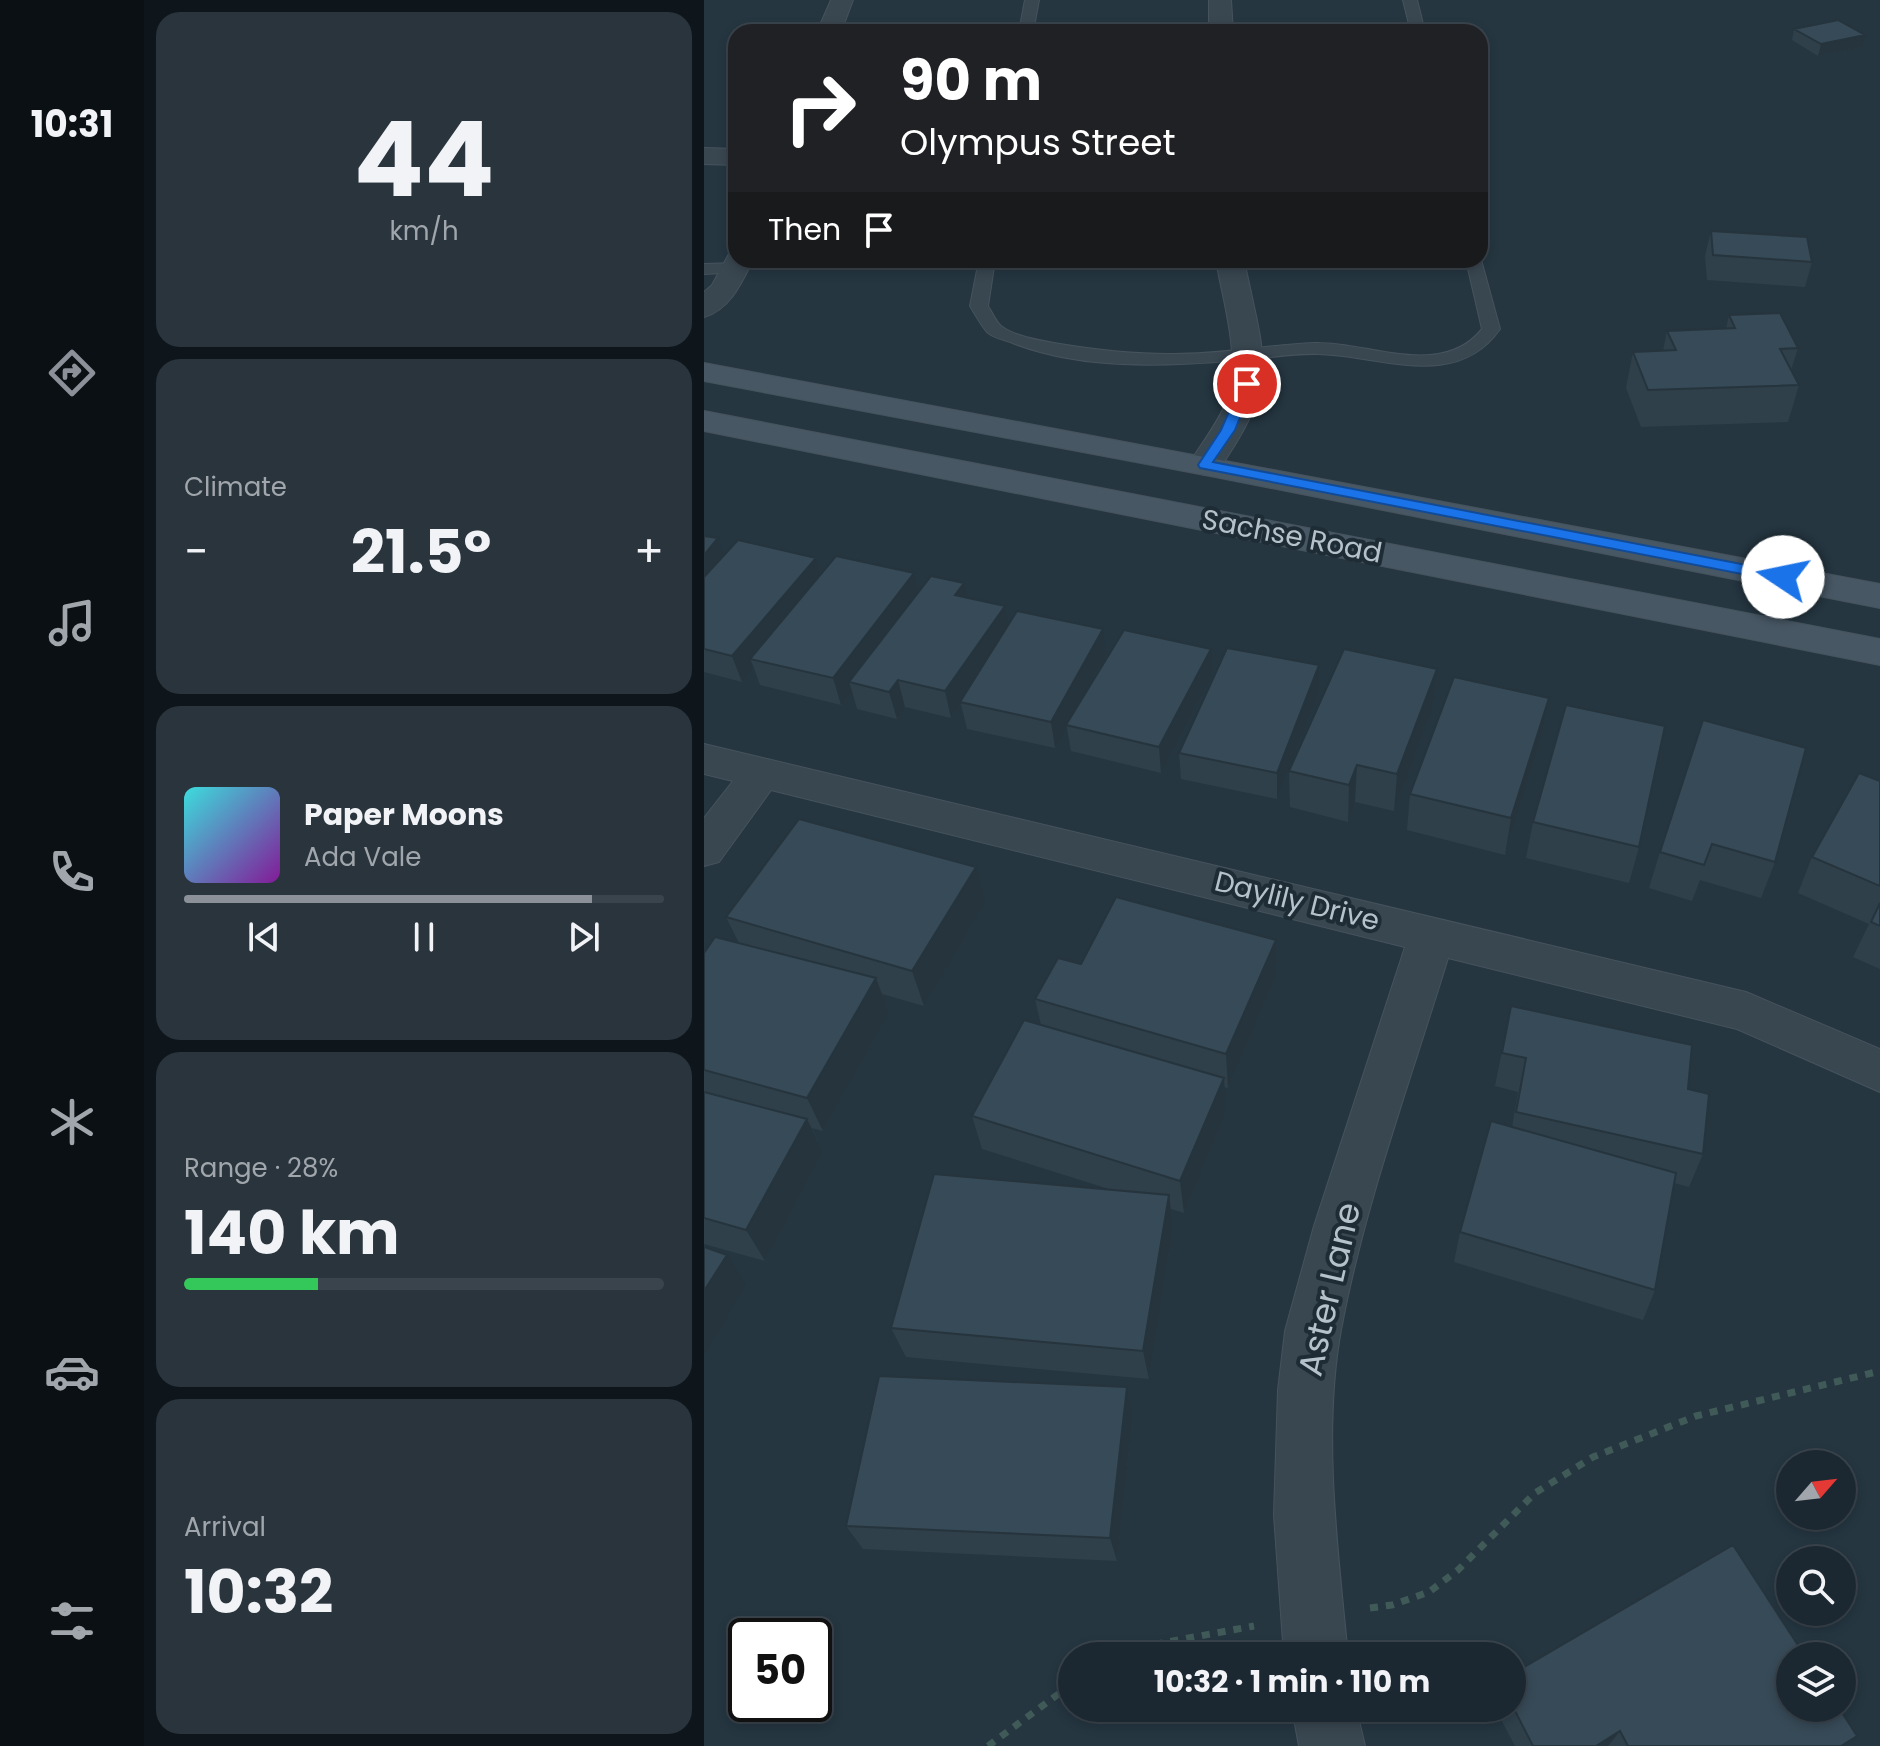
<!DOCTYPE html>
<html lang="en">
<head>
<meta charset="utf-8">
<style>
  body { margin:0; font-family:Poppins,sans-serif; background:#29343d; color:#f1f3f6; height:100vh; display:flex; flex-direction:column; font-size:30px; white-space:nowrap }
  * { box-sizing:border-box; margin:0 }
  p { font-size:26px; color:#a0a6ab }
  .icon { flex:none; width:44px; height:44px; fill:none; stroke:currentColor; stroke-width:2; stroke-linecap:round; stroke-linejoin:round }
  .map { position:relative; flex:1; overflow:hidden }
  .drawer { display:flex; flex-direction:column; gap:12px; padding:12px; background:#0f161b; width:560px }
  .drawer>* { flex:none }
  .banner { position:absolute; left:24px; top:24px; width:760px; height:244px; border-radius:24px; box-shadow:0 4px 12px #0003,0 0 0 2px #3a444d; background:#202124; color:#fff; overflow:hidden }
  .needle { width:52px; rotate:62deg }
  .fabs { position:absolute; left:1072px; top:1450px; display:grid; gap:16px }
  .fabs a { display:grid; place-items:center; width:80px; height:80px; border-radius:50%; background:#1c2831; box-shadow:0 4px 12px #0003,0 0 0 2px #3a444d; font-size:40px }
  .speed { position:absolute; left:24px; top:1618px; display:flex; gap:16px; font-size:40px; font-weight:700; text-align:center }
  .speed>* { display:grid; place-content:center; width:104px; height:104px; border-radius:50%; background:#1c2831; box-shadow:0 4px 12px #0003,0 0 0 2px #3a444d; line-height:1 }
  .speed .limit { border:4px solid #111; border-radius:12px; background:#fff; color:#111 }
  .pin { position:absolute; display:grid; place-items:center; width:68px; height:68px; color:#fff; margin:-34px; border:4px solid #fff; border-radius:50%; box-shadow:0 2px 8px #0007 }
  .me { position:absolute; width:88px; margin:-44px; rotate:281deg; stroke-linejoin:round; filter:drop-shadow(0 0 6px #0008) }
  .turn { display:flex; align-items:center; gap:28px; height:168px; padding:0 40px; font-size:36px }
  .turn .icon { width:104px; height:104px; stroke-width:2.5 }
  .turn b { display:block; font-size:56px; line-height:68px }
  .then { display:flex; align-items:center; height:76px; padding:0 40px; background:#0003; gap:16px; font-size:30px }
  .big { font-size:60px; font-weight:700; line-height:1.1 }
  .drawer .tile { flex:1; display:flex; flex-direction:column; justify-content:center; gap:12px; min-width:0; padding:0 28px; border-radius:24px; background:#29343d }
  .drawer .dial { align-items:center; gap:0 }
  .dial b { font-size:104px; line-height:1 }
  .song { display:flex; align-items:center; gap:24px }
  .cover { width:96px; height:96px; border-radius:12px; background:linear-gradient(135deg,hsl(180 70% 55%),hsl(290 70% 35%)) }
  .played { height:8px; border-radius:4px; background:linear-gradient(90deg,#8c9099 85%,#3a444d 85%) }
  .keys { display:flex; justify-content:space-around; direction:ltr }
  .heat { display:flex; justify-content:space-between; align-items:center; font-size:44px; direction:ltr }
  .charge { height:12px; border-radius:6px; background:linear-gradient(90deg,#34c759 28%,#3a444d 0) }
  .trip { position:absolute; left:354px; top:1642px; width:468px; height:80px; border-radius:40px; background:#1c2831; box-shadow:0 4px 12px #0003,0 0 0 2px #3a444d; font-weight:700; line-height:80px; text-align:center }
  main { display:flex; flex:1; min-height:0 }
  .tab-bar { display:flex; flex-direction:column; width:144px; justify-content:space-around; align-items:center; background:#0b1014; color:#a0a6ab }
  .tab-bar .icon { width:56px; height:56px }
  .tab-bar .selected { color:#8c9099 }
  .tab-bar b { font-size:36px; color:#f1f3f6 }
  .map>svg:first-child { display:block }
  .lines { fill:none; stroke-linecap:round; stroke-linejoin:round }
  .lane-casing { stroke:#46535d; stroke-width:2 }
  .street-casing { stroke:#46535d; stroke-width:2 }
  .secondary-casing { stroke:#46535d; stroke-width:2 }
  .path { stroke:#405a58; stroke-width:7; stroke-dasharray:8 8; stroke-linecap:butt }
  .lane { fill:#394751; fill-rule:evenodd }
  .street { fill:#394751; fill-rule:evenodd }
  .secondary { fill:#475764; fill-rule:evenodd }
  .wall { fill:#2f404b }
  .shaded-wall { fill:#26343d }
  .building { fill:#374a57; stroke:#26343d; stroke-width:2 }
  .route { fill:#1a73e8; stroke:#114b97; stroke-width:2 }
  .labels { text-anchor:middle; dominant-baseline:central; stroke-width:8; stroke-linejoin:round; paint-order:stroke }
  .street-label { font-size:28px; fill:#b6c2cb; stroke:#1e2c36 }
  .near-street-label { font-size:34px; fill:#b6c2cb; stroke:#1e2c36 }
</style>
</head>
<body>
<main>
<nav class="tab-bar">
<b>10:31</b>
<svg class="icon selected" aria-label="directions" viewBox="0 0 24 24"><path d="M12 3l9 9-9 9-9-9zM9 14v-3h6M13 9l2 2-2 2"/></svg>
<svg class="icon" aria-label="music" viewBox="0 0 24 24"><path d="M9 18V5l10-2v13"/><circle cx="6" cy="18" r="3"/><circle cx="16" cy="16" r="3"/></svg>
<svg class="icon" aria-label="phone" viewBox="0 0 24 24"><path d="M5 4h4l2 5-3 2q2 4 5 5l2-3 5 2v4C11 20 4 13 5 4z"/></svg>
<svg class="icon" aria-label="climate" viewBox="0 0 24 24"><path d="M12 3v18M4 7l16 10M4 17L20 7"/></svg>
<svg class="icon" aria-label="car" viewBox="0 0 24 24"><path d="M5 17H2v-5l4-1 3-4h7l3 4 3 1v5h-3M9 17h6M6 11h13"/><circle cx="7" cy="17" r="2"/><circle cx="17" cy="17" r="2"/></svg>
<svg class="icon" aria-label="filters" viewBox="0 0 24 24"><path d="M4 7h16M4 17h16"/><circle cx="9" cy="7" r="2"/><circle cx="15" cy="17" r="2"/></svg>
</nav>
<section class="drawer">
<div class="tile dial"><b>44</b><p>km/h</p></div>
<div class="tile"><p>Climate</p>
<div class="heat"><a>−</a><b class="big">21.5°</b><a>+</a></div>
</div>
<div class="tile">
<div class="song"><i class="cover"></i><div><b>Paper Moons</b><p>Ada Vale</p></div></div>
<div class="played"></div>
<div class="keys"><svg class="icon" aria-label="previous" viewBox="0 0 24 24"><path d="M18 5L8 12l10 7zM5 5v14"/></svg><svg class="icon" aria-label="pause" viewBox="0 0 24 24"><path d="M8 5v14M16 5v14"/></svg><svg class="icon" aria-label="next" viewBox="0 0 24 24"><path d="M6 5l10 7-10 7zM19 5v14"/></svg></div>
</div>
<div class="tile"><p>Range · 28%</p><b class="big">140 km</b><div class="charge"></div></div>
<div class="tile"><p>Arrival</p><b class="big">10:32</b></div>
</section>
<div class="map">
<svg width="1176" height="1746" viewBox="0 0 1176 1746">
  <rect width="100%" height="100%" fill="#253641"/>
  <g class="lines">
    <defs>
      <path id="lane" d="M321,0H335L329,32H315Z
        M699,0H713L721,32H707Z
        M776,256L796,329C752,392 675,355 614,354C590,353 564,358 541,360C465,366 383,371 311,344C302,340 289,338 283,332C276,324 271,314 266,306L275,260H291L284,306C288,312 292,322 297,326C311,337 339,341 356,344C392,350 428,354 465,354C513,355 562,345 610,343C664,341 737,380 778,329L762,260H776Z
        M32,263L38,264L41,268L38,272L0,274V264Z"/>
      <path id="street" d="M127,0H149L137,32H113Z
        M505,0H527L529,32H505Z
        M0,148L32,149V165L0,164Z
        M32,252V260H49C38,282 26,310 0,317V292L8,285L25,254Z
        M512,260H540C561,363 577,380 513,472L501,475L489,472L484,465C496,446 511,427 520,407C539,359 520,308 512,260Z
        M0,744L1042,992L1176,1049V1092L1033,1029L744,958C707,1079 660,1206 637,1330C618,1433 634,1552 644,1656H580L570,1515L574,1390L581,1331L610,1226L701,947L67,790L15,862L0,866V818L29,781L0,774Z
        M588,1708H652L661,1746H595Z"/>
      <path id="secondary" d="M0,363L1176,584V608L501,475L0,381Z
        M0,411L1176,639V665L0,431Z"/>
    </defs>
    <use href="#lane" class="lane-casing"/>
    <use href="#street" class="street-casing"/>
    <use href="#secondary" class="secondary-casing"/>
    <path class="path" d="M666,1608L688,1605L725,1592L754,1570L831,1493L889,1457L992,1416L1176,1371
      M421,1656L447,1645L550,1626
      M284,1746L368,1684"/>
    <use href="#lane" class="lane"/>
    <use href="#street" class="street"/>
    <use href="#secondary" class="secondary"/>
  </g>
  <path class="wall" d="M1090,29L1158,47L1114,56L1088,40Z
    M1007,231L1108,262L1101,287L1003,280L1001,256Z
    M1025,315L1094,348L1087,370L1095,385L1084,422L937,427L922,388L929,352L959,351L963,331L1022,329Z
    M0,536L20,555L112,558L117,574L210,573L214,592L263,597L301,606L304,625L402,655L385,687L508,676L457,773L367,751L363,728L351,748L263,729L257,704L247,718L201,707L193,719L153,709L148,691L137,705L56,685L50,668L38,682L0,672Z
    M733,669L729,707L690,811L651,802L644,822L586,807L585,771Z
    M615,692L573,799L477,779L475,753Z
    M845,698L838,735L801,855L703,830L706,794Z
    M999,720L1071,862L1057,898L996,880L988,901L945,888L956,852Z
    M1176,781V969L1149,957L1165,924L1094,893L1108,857Z
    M829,822L935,847L925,883L822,858Z
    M281,903L220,1006L178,994L185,1013L119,1131L108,1128L119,1152L61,1261L0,1244V953L35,943L22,917Z
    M572,940V976L524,1088L520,1087L522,1112L480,1213L467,1209L469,1226L445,1379L202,1357L187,1328L408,1190L278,1149L268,1116L337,1025L331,999L377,964Z
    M807,1006L984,1089L999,1154L985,1187L970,1183L951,1290L939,1320L750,1262L756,1232L808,1127L814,1092L791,1086Z
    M423,1387L429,1414L413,1561L159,1549L142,1526Z
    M808,1674L1138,1746H811L791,1708H808Z"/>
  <path class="shaded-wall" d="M1161,35L1158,47L1114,56L1117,44Z
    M14,538L23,565L0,594V555Z
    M112,558L120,585L46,659L50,668L38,682L28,656Z
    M210,573L216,600L145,682L148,691L137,705L129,678Z
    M260,583L265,609L251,595Z
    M301,606L306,633L247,718L241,691Z
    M399,629L402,655L364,725H362L363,728L351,748L347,722Z
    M507,649L508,676L457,773L455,747Z
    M615,665V692L573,799V773Z
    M733,669L729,707L690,811L693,774Z
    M194,680L201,707L193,719L185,692Z
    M845,698L838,735L801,855L807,818Z
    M653,765L651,802L644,822L645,785Z
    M272,867L281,903L220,1006L208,971Z
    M572,940V976L524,1088L522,1054Z
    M172,978L185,1013L119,1131L103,1098Z
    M520,1078L522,1112L480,1213L476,1181Z
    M103,1119L119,1152L61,1261L42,1230Z
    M465,1195L469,1226L445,1379L439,1351Z
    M23,1255L42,1285L0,1355V1291Z
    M423,1387L429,1414L413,1561L406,1538Z
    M916,1731L904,1746H892Z"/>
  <path class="building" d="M1134,20L1161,35L1117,44L1090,29Z
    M1007,231L1103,237L1108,262L1009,255Z
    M1076,313L1094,348L1076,349L1095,385L944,390L929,352L972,350L963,331L1031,328L1025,315Z
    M0,536L14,538L0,555Z
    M34,540L112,558L28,656L0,649V577Z
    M132,556L210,573L129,678L46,659Z
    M227,576L260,583L251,595L301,606L241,691L194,680L185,692L145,682Z
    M313,611L399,629L347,722L256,702Z
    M420,630L507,649L455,747L362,725Z
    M523,648L615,665L573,773L475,753Z
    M640,649L733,669L693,774L653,765L645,785L585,771Z
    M750,677L845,698L807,818L706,794Z
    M862,705L961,726L935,847L829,822Z
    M999,720L1102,748L1071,862L1008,844L1000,865L956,852Z
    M1155,773L1176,781V886L1108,857Z
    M95,819L272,867L208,971L22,917Z
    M412,897L572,940L522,1054L331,999L354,958L377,964Z
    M1176,903V926L1167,922Z
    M11,937L172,978L103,1098L0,1070V953Z
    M807,1006L988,1045L984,1089L1005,1094L999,1154L812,1112L822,1058L798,1053Z
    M320,1020L520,1078L476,1181L268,1116Z
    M0,1092L103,1119L42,1230L0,1218Z
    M787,1121L972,1173L951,1290L756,1232Z
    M230,1174L465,1195L439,1351L187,1328Z
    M0,1247L23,1255L0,1291Z
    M175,1376L423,1387L406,1538L142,1526Z
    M1029,1545L1101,1656H1086V1708H1135L1153,1736L1137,1746H924L916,1731L892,1746H829L808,1705V1674Z"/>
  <path class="route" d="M543,380L550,384L531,430L509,462L1079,572L1086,577L1079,582L496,468L494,465L517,430L537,384Z"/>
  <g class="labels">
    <g class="street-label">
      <text transform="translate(588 536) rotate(11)">Sachse Road</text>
      <text transform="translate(593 901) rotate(14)">Daylily Drive</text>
    </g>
    <g class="near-street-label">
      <text transform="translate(625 1289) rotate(-77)">Aster Lane</text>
    </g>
  </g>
</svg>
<div class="fabs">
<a><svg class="needle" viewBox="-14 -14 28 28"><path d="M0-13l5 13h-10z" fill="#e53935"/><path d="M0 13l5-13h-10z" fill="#a0a6ab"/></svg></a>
<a><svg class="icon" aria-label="search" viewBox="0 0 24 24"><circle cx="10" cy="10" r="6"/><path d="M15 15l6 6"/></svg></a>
<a><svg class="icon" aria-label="layers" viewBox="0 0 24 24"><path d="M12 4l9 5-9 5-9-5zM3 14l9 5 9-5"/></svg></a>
</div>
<div class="speed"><div class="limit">50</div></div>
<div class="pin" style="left:543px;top:384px;background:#d93025"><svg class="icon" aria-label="arrive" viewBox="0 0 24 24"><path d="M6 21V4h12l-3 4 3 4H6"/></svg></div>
<svg class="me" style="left:1079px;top:577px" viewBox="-20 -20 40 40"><circle r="19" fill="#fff"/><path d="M0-13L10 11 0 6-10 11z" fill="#1a73e8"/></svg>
<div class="trip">10:32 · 1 min · 110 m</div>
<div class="banner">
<div class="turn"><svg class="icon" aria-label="right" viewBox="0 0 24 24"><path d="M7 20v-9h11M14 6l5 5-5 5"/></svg><div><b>90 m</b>Olympus Street</div></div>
<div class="then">Then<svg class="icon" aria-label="arrive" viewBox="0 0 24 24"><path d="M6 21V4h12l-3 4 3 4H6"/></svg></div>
</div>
</div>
</main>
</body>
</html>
